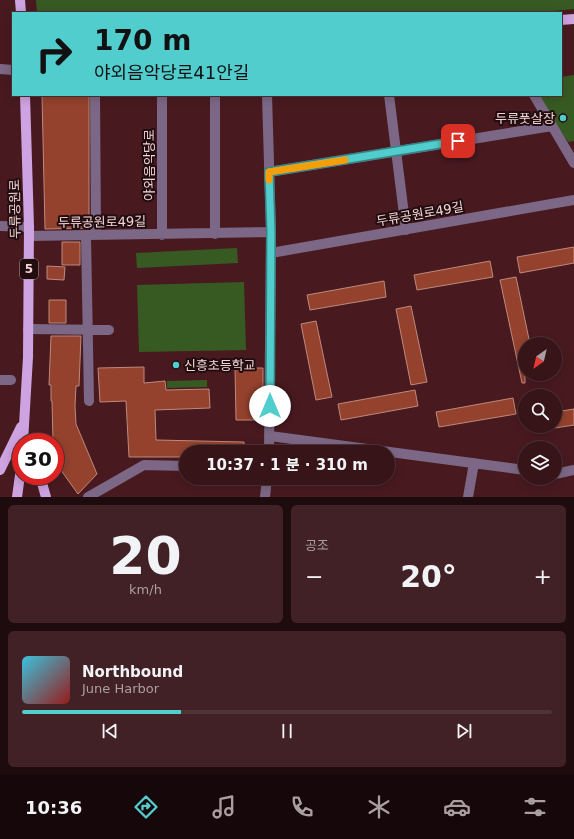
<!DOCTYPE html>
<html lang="ko">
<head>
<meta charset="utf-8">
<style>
  body { margin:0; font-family:"DejaVu Sans","Noto Sans KR",sans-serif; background:#412125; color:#f1f3f6; height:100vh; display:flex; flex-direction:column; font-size:15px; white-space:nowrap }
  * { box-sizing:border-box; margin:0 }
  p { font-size:13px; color:#aa9ea2 }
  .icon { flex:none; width:22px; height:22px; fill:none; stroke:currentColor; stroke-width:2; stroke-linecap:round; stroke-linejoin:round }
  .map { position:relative; height:497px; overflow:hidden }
  .sheet { display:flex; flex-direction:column; gap:8px; padding:8px; background:#1e0b0d; flex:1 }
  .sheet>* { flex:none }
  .top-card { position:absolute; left:12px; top:12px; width:550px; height:84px; border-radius:0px; box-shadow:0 2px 10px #0003,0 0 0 1px #503337; background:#52cdcd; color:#111; overflow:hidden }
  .needle { width:26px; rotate:214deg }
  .fabs { position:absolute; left:518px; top:337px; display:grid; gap:8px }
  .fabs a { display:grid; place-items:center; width:44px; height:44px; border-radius:50%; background:#361418; box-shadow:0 2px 10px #0003,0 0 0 1px #503337; font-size:20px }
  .speed { position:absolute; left:12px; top:433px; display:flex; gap:8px; font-size:20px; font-weight:700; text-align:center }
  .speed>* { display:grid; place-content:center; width:52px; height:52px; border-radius:50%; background:#361418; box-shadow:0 2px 10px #0003,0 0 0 1px #503337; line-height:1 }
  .speed .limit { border:6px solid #d22; background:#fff; color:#111 }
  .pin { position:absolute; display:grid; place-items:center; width:34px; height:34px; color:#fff; margin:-17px; border-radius:8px; box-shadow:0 2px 6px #0006 }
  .me { position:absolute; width:44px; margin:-22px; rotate:0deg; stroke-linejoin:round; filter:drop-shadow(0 0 3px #0008) }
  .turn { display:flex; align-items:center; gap:14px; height:84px; padding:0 16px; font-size:18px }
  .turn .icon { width:52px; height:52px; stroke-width:2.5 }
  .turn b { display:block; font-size:28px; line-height:34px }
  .big { font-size:30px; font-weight:800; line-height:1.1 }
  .sheet .tile { flex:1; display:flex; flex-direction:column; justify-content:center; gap:6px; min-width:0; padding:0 14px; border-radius:6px; background:#412125 }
  .sheet .dial { align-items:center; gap:0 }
  .dial b { font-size:52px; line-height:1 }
  .song { display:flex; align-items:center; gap:12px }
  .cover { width:48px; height:48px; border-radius:6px; background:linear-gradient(135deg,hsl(190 70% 55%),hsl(0 70% 35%)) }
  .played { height:4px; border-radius:2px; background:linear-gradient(90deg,#52cdcd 30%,#503337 30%) }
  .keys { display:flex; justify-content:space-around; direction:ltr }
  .heat { display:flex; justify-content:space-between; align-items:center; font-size:22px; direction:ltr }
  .sheet .tiles { flex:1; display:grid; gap:8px; grid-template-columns:1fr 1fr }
  .tile:last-child { grid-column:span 2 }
  .trip { position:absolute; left:179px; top:445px; width:216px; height:40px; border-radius:20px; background:#361418; box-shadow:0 2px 10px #0003,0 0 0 1px #503337; font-weight:800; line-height:40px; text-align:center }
  .tabs { display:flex; height:64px; justify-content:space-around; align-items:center; background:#16080a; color:#aa9ea2 }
  .tabs .icon { width:28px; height:28px }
  .tabs .on { color:#52cdcd }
  .tabs b { font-size:18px; color:#f1f3f6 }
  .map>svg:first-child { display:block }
  .green { fill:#375a22 }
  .building { fill:#94422d; stroke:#bf897b }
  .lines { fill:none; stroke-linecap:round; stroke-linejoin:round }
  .minor { stroke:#7c6886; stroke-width:10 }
  .major { stroke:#cea3e1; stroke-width:10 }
  .route-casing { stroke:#358585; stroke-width:10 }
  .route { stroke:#52cdcd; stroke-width:7 }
  .slow { stroke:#f59e0b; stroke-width:7 }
  .poi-dot { fill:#52cdcd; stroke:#210d0f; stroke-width:1.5 }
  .labels { text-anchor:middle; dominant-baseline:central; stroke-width:4; stroke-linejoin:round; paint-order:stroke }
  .shield { fill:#210d0f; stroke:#b5999a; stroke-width:1 }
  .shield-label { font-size:12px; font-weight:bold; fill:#f4d5d6 }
  .poi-label { font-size:13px; fill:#f4d5d6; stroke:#210d0f; text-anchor:end }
  .street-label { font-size:13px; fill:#f4d5d6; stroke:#210d0f }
</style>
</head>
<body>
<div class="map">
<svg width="574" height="497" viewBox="0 0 574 497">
  <rect width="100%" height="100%" fill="#481a20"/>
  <path class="green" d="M36,0H574V9L533,13H37Z
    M574,75V141L568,142L535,95H561V77Z
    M237,248L238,263L137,268L136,253Z
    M244,282L246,350L139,352L137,285Z
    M207,380V387L167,388V381Z"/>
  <path class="building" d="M42,95H89V228L45,229Z
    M62,242H80V265H62Z
    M574,247V263L520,273L517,257Z
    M490,261L493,277L417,290L414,275Z
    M47,266L65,267L64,280L47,279Z
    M516,277L530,344H525V383H522L500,280Z
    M384,281L386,297L310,310L307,295Z
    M49,300H66V323H49Z
    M411,306L427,382L411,385L396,309Z
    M316,321L332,397L316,400L301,324Z
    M51,336H81L79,386H76L75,406L76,424L97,474L78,494L55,462V442H53L52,401H51V385H49Z
    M144,367V383L165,381L166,390L209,389L210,408L155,410L156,440L244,442V452H186V457H129L126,401L100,402L98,368Z
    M235,368H263V420H236Z
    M415,390L418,406L341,420L338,404Z
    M513,398L516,414L439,427L436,412Z
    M574,409V425L555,428V412Z"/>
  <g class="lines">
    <path class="minor" d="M0,69L13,70
      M95,95L96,235
      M215,95V234
      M267,95L271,232L269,452
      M389,95L406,230
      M534,95L574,163
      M269,172L552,126
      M0,226L29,227
      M162,235V95
      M29,236L271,232
      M86,236L89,401
      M271,253L574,200
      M28,329L109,330
      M0,380H11
      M270,436L525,470
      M555,474L574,470
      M88,497L144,465L186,466
      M265,497L267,478
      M468,497L474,463"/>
    <path class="major" d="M20,0L21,13
      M561,20L574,19
      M23,442L28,357L29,227L25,95
      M0,470L21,427
      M40,476L46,497
      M17,497L21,468"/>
  </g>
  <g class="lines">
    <defs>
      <path id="route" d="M270,406L271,232L269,172L458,141"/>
    </defs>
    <use href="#route" class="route-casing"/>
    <use href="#route" class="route"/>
    <path class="slow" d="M269,180V172L345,160"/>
  </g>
  <g class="poi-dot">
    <circle cx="563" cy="118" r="4"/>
    <circle cx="176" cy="365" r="4"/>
  </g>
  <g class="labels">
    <rect class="shield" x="20" y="259" width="18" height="20" rx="3"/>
    <g class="shield-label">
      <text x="29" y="269">5</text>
    </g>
    <g class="poi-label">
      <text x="555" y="118">두류풋살장</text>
      <text x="184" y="365" text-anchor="start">신흥초등학교</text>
    </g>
    <g class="street-label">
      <text transform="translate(149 165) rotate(-90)">야외음악당로</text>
      <text transform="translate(15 209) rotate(-91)">두류공원로</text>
      <text transform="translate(420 214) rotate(-10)">두류공원로49길</text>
      <text transform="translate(102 222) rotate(-1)">두류공원로49길</text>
    </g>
  </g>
</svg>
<div class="fabs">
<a><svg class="needle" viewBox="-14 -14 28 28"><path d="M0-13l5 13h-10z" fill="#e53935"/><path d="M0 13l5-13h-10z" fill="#aa9ea2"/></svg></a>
<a><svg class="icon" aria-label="search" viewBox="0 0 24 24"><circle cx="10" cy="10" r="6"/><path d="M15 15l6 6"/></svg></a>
<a><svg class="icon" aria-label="layers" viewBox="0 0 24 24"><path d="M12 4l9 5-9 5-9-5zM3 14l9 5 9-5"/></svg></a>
</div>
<div class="speed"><div class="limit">30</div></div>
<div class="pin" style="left:458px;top:141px;background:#d93025"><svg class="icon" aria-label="arrive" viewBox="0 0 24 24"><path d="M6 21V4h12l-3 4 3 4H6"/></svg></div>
<svg class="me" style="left:270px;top:406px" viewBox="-20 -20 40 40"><circle r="19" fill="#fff"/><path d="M0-13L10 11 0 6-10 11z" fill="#52cdcd"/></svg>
<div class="trip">10:37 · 1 분 · 310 m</div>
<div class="top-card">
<div class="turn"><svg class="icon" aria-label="right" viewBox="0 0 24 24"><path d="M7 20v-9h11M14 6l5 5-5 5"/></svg><div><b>170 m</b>야외음악당로41안길</div></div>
</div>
</div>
<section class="sheet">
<div class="tiles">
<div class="tile dial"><b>20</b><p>km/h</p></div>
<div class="tile"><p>공조</p>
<div class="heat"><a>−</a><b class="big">20°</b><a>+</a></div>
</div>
<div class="tile">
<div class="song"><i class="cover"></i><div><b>Northbound</b><p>June Harbor</p></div></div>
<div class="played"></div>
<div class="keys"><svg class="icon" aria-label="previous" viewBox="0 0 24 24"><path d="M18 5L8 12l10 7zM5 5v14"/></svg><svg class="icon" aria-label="pause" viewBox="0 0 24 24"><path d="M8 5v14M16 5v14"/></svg><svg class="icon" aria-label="next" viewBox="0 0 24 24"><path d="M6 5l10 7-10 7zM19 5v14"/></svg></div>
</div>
</div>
</section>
<nav class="tabs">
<b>10:36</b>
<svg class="icon on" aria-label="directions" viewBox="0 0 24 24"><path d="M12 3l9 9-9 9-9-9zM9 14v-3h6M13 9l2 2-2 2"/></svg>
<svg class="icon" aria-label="music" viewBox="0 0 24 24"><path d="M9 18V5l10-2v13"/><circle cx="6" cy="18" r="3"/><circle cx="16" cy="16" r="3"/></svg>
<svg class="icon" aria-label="phone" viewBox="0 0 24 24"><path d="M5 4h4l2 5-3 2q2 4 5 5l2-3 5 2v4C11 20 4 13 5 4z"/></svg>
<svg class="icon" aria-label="climate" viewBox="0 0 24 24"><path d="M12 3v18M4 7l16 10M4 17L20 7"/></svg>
<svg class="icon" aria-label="car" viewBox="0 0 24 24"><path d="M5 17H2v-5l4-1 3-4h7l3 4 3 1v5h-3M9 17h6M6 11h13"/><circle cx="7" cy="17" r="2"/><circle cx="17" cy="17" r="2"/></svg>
<svg class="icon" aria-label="filters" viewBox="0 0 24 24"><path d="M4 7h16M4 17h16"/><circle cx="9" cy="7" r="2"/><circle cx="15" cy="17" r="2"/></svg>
</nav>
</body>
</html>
